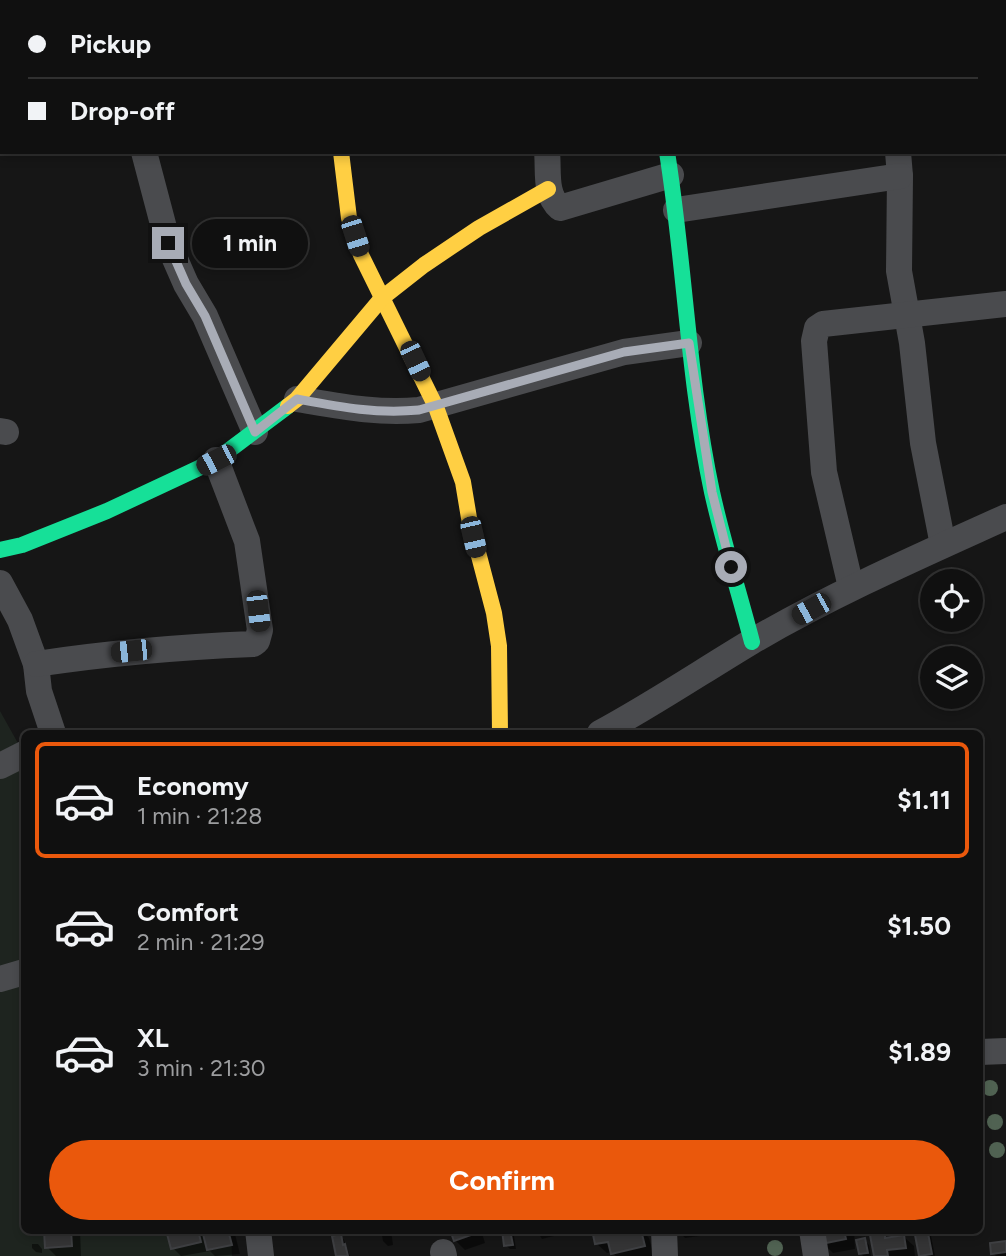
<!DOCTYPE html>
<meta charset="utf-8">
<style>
body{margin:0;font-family:Figtree,sans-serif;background:#191919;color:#f1f3f6;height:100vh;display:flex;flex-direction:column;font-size:26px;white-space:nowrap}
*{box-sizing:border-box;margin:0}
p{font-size:23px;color:#9c9d9f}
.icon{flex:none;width:38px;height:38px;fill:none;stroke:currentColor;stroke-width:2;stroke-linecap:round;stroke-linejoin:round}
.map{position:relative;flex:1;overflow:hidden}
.drawer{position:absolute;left:21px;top:730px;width:962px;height:504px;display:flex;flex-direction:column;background:#101010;border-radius:10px;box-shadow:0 4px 10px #0003,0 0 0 2px #303030}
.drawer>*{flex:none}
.guide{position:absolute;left:0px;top:0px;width:1006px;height:154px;box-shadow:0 4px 10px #0003,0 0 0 2px #303030;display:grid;align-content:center;height:154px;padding:0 28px;background:#101010}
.buttons{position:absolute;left:920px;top:569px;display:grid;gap:14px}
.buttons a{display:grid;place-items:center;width:63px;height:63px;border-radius:50%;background:#101010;box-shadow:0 4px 10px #0003,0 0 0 2px #303030;font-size:35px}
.end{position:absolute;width:32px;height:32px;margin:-16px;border:9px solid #a8acb6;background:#111;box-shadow:0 0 0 4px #111}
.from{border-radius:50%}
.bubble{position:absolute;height:49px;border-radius:24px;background:#101010;box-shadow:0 4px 10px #0003,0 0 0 2px #303030;font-size:23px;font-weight:700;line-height:49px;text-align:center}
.car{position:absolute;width:21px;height:42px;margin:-21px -10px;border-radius:9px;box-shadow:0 0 5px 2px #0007;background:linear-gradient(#222 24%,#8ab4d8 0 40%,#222 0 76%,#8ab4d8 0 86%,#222 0)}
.guide b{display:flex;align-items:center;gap:24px;height:66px;font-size:26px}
.guide b+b{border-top:2px solid #303030}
.guide i{width:18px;height:18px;background:#f1f3f6}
ul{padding:12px 0 0;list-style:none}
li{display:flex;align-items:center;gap:21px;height:116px;margin:0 14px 10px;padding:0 14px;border:4px solid transparent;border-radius:10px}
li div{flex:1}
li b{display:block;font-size:26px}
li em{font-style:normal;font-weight:700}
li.on{border-color:#ea580c}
li>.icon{width:63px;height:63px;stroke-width:1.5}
.button{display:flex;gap:14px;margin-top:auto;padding:14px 28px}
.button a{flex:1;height:80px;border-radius:42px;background:#ea580c;color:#fff;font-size:28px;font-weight:700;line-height:80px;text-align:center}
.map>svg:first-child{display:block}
.green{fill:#1e241f}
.shadow{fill:#0007}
.building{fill:#343435;stroke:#3e3f42;stroke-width:2}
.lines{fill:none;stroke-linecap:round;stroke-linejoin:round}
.street{stroke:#4a4b4e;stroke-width:26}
.fast{stroke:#16e098;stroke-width:16}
.slow{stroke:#ffcf43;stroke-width:16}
.tree{fill:#506252}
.route{stroke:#a8acb6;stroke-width:9}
</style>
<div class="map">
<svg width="1006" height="1256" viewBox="0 0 1006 1256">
<rect width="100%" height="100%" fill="#161616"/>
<path class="green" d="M0,711L24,754V1230H231L232,1256H0Z"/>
<g class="shadow">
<path d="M46,1230H80L81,1256H56L47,1247Z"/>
<path d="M168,1230H199L205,1237L204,1230H234L240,1254L215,1256L210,1251L181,1256L173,1248Z"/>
<path d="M318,1230H328V1234H323Z"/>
<path d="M381,1230H391L393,1245L388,1246L383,1241Z"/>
<path d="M452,1230H481L485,1243L465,1250L455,1240Z"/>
<path d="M503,1230H513L516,1249H510L506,1245Z"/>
<path d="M536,1230H553L554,1236L542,1239Z"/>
<path d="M594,1230H642L649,1238L654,1256H616L612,1252L607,1253L597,1244Z"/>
<path d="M678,1230H706L707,1235L685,1238Z"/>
<path d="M820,1230H854L855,1249L833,1253L823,1243Z"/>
<path d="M917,1230H935L936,1236H931L935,1256L921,1255Z"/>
<path d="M884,1235L888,1239L904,1237L914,1246L915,1256H875Z"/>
<path d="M340,1236L344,1240L350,1256H338Z"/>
<path d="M864,1240L869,1245L871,1256H863L861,1253Z"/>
<path d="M1006,1242V1256H996L993,1253Z"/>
<path d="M32,1244H38L42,1249V1253L36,1252L32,1248Z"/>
</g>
<g class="building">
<path d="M44,1230H71L72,1246L45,1248Z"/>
<path d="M166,1230H198L201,1242L171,1249Z"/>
<path d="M202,1230H228L232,1245L207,1250Z"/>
<path d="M450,1230H476L477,1233L454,1241Z"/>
<path d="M502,1230H510L513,1245L504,1246Z"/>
<path d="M592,1230H641L645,1246L611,1254L608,1242L595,1244Z"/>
<path d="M818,1230H847L844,1231L846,1239L821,1244Z"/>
<path d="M885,1233V1238L904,1235L906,1248L887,1250L888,1256H874L870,1235Z"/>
<path d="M928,1233L932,1254L919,1256L915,1235Z"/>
<path d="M341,1234L343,1245L345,1244L348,1256H336L332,1236Z"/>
<path d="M865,1238L868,1253L859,1254L856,1240Z"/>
<path d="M1006,1241V1252L991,1254L990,1243Z"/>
</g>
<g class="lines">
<g class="street">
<path d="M319,0V2"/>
<path d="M521,0V2"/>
<path d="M643,0L644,2"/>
<path d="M880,0V2"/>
<path d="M96,2L97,0"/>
<path d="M1004,56H1006"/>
<path d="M0,83H2"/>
<path d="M144,152L168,243L186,284L205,316L255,432"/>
<path d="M547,152C549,171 544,194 560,208L671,175"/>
<path d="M898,152L900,176L899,271L912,343L923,443L943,545"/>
<path d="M676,210L900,176"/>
<path d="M297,399C339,406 377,414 419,410L624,352L689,343"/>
<path d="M0,431L6,432"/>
<path d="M0,583L20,620L36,664L39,691L53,733"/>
<path d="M851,587L824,472L814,341L817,328L823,324L1006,304"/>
<path d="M36,664C109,653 179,647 253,644L257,641L260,630L247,541L216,460"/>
<path d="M600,733C652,705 701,672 751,642C833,594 920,556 1006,517"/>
<path d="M0,766L24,754"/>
<path d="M0,979L24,972"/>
<path d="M980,1052L1006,1051"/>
<path d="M258,1230L261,1256"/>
<path d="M664,1230L665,1256"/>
<path d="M812,1230L816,1256"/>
<path d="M443,1252L444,1256"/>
</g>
<g class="fast">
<path d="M667,152C685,265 688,380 712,492C723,542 739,592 752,642"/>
<path d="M0,550L22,545L107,511L216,460L288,406"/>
</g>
<g class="slow">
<path d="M341,152L349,218L361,255L436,407L463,482L469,518L494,613L499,646L500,733"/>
<path d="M288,406L297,399L382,298L424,265L479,228L548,189"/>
</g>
</g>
<g class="tree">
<circle cx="990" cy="1088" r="8"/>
<circle cx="995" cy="1122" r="8"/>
<circle cx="997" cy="1150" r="8"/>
<circle cx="775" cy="1248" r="8"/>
</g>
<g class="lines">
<path class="route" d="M168,243L186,284L205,316L255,432L297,399C340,407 375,414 419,410L624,352L689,343L712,492L731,567"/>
</g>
</svg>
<div class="buttons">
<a><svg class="icon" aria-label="locate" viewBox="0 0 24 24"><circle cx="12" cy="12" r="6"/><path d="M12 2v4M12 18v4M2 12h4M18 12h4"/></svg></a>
<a><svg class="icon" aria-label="layers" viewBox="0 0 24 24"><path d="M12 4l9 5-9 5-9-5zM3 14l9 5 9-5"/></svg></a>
</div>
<i class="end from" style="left:731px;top:567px"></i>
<i class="end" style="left:168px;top:243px"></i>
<div class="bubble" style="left:192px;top:219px;width:116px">1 min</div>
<i class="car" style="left:355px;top:236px;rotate:162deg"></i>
<i class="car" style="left:415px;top:361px;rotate:155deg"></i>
<i class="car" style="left:216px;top:460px;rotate:243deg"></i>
<i class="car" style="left:473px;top:537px;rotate:167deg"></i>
<i class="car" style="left:811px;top:609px;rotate:241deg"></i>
<i class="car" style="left:258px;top:611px;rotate:173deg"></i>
<i class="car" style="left:131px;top:651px;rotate:264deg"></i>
<div class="guide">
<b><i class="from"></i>Pickup</b>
<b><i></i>Drop-off</b>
</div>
<section class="drawer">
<ul>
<li class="on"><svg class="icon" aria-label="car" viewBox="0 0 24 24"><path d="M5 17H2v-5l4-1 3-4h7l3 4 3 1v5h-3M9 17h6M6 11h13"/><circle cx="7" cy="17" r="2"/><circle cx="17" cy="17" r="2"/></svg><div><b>Economy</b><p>1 min · 21:28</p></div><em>$1.11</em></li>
<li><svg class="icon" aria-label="car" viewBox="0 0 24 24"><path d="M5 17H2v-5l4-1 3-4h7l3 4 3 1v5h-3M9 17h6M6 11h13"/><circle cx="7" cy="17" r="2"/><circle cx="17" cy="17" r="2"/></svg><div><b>Comfort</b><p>2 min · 21:29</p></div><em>$1.50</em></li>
<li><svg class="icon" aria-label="car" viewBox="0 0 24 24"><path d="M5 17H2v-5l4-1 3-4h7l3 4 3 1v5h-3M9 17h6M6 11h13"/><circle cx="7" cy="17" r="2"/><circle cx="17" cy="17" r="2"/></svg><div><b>XL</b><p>3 min · 21:30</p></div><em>$1.89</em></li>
</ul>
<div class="button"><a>Confirm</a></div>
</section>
</div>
